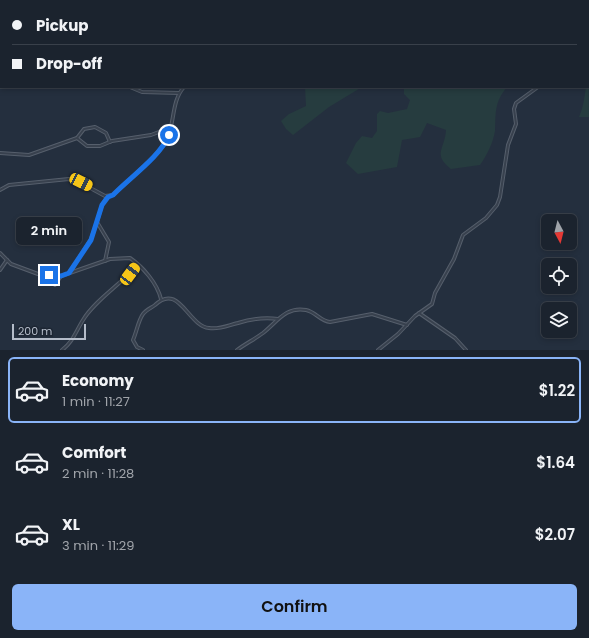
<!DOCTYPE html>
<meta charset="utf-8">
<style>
body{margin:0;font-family:Poppins,sans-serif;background:#282f3a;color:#f1f3f6;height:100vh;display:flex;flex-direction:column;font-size:15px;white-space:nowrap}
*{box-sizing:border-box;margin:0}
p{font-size:13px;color:#a0a4aa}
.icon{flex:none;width:22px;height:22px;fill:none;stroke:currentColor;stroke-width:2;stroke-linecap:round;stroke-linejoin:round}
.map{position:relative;height:350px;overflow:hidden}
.drawer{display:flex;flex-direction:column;background:#1b232e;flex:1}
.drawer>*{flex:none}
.guide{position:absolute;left:0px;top:0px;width:589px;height:88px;box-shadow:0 2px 6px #0003,0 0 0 1px #39404a;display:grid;align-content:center;height:88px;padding:0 12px;background:#1b232e}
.needle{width:26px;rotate:173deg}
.tools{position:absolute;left:541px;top:214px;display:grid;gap:8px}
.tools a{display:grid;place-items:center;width:36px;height:36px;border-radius:6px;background:#1b232e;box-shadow:0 2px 6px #0003,0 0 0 1px #39404a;font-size:20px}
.scale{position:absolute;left:12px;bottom:10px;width:74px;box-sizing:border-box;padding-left:4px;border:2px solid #b4bcc9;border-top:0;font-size:11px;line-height:14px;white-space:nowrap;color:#b4bcc9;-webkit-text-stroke:3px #1d2633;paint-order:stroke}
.end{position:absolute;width:18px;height:18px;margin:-9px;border:5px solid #1a73e8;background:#fff;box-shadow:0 0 0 2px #fff}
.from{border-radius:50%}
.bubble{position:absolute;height:28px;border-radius:6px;background:#1b232e;box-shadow:0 2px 6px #0003,0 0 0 1px #39404a;font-size:13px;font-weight:600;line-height:28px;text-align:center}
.car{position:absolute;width:12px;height:24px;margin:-12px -6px;border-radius:5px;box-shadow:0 0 3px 1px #0007;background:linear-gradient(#f5c518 24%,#345 0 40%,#f5c518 0 76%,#345 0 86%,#f5c518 0)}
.guide b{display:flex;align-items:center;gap:14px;height:38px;font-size:15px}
.guide b+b{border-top:1px solid #39404a}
.guide i{width:10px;height:10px;background:#f1f3f6}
ul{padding:7px 0 0;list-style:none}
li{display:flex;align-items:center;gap:12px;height:66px;margin:0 8px 6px;padding:0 4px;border:2px solid transparent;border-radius:6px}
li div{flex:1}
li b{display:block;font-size:15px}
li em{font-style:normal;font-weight:600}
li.on{border-color:#8ab4f8}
li>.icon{width:36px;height:36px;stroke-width:1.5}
.action{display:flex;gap:8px;margin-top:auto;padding:8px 12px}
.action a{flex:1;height:46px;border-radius:6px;background:#8ab4f8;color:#111;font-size:16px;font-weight:600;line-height:46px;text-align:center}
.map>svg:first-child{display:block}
.green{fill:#263c3f}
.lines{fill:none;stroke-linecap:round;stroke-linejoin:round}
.street-casing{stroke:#565f6c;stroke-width:4}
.street{stroke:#38414e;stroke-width:2}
.route{stroke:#1a73e8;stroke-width:5}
</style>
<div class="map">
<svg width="589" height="350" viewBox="0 0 589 350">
<rect width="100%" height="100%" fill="#242f3e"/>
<g class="green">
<path d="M380,0H441L380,1Z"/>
<path d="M588,15L589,117H579C589,97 588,42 588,15Z"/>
<path d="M305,87H362L329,107L293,135L286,129L281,121L289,114L306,106Z"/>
<path d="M404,87H507C494,103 496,112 495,131C493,143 487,155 480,165L451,169C432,154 445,149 446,130L427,123L420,137L402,140L397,167L358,174L346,163L356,143L362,136L372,138L377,131V114L380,111L388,113L407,109L410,100L404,94Z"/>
</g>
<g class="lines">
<defs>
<g id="street">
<path d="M159,0L160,1"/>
<path d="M338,0V1"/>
<path d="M455,0V1"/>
<path d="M228,1V0"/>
<path d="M300,1L302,0"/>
<path d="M545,1V0"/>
<path d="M0,3L1,4"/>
<path d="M130,87L142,92L179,93"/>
<path d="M77,138L87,146H100L112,141L151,135L172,127"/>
<path d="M0,153L29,155L77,138L84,129L95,127L106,133L110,142"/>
<path d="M0,190L9,185L69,179L81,183L105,196L113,195C126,182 158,156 166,142C175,125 171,101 184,87"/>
<path d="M0,253L11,264L38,274L61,276L110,259L130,258C143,267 157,283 161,299"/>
<path d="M105,261L109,242L97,222L102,205L107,197"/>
<path d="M0,270L7,260"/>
<path d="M70,272L91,239L97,222"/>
<path d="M55,285L61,276"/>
<path d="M419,313L455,338L466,350"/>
<path d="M62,350C73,342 76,331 83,320C96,299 122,284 137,265"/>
<path d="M143,350L137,347L133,340C137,331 138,321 143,314C146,310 151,308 155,305C179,282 188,326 209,328C219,330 229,325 238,323C251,319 264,317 278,319"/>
<path d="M237,350C245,344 255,339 263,333C277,322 286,306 306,310C316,312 320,321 330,322L372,314L407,325"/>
<path d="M378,350L398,334L415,316L432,304L435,293L454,259L463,235L486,218L497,205L500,197L508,145L516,124L514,109L516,103L538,87"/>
</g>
</defs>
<use href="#street" class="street-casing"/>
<use href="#street" class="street"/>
</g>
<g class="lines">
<path class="route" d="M49,275L61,276L69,273L91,240L102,205L108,197L113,195C129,178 160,157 169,135"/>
</g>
</svg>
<div class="tools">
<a><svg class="needle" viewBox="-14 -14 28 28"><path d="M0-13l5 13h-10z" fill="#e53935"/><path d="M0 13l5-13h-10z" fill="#a0a4aa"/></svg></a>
<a><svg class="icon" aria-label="locate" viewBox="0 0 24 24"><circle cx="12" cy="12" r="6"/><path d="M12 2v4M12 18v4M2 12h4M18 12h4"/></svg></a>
<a><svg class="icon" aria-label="layers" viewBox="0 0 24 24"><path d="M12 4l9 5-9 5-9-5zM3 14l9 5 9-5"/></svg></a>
</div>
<div class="scale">200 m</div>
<i class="end from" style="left:169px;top:135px"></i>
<i class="end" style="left:49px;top:275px"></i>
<div class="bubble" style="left:16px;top:217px;width:66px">2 min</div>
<i class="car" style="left:81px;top:182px;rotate:116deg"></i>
<i class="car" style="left:130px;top:274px;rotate:37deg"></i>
<div class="guide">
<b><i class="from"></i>Pickup</b>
<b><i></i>Drop-off</b>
</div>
</div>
<section class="drawer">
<ul>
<li class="on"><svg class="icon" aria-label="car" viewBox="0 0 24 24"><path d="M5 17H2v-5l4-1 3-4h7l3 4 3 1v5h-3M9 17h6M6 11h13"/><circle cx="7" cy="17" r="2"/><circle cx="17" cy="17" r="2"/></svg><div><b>Economy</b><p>1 min · 11:27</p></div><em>$1.22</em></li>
<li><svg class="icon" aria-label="car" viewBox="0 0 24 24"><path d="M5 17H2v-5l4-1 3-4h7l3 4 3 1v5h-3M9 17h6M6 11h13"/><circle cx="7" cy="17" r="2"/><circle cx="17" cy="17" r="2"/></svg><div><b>Comfort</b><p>2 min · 11:28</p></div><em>$1.64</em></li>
<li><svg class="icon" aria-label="car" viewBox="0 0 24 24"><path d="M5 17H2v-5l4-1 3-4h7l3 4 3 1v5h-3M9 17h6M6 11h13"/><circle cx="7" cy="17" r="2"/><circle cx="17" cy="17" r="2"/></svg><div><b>XL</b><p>3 min · 11:29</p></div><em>$2.07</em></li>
</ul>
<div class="action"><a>Confirm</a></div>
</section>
